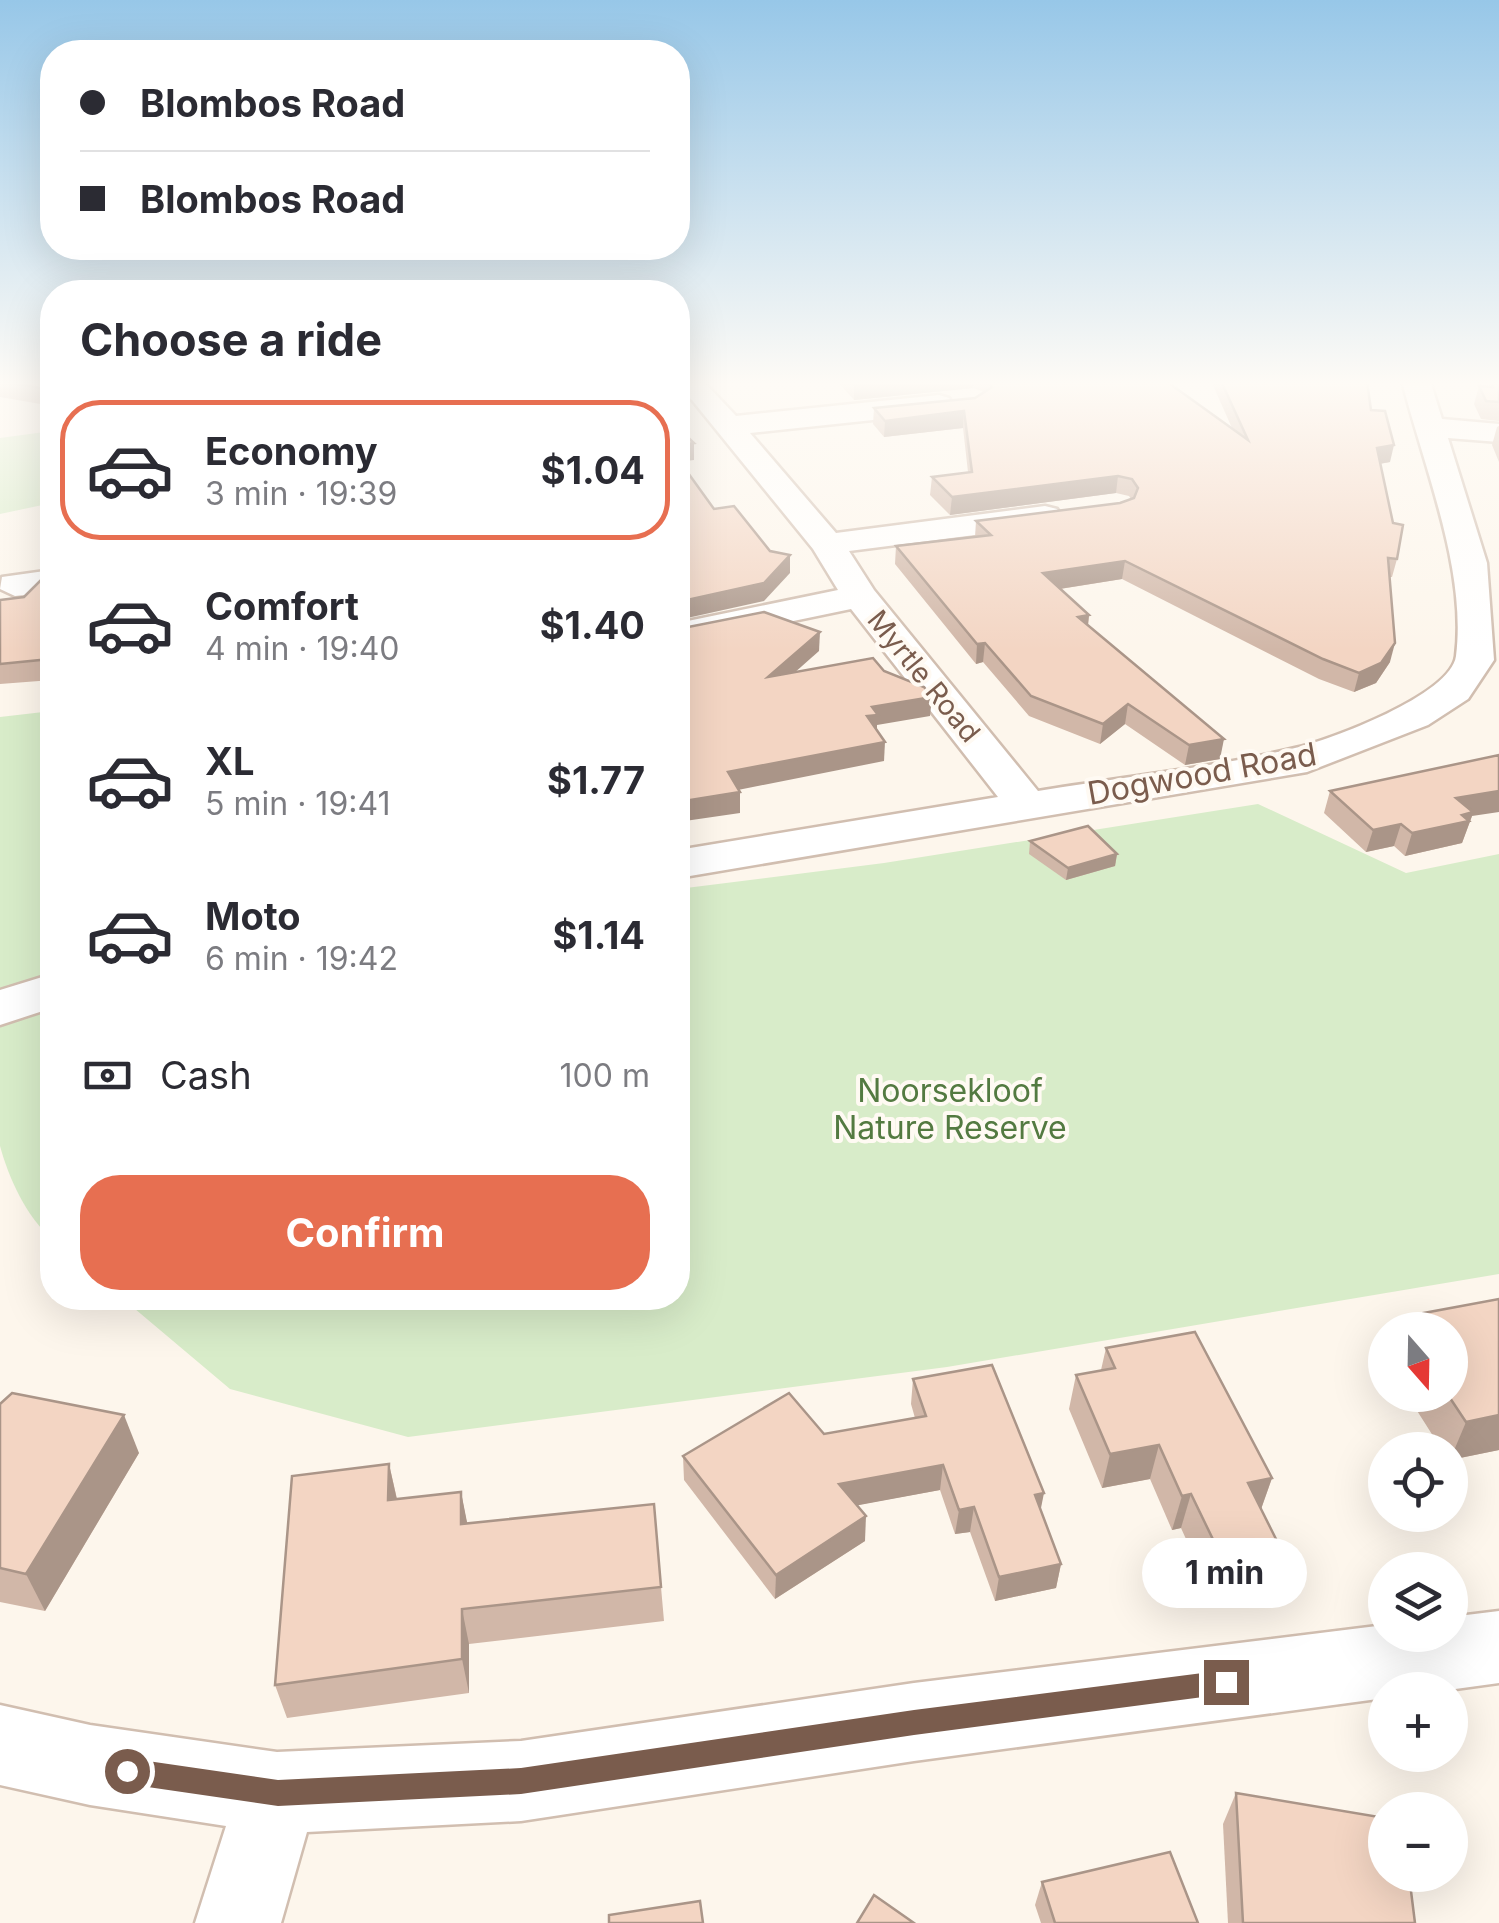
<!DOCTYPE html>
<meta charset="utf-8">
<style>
body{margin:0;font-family:Inter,sans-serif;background:#f2f2f3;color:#2b2b33;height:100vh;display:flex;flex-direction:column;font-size:38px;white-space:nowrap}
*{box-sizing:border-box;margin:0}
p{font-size:32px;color:#7c7c81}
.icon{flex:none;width:55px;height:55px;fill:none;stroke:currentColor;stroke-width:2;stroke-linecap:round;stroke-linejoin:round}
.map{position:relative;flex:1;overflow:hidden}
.sheet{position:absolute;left:40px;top:280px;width:650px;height:1030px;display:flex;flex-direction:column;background:#fff;border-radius:40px;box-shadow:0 10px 40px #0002}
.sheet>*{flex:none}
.top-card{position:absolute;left:40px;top:40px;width:650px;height:220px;border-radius:40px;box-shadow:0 10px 40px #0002;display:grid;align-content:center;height:220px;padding:0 40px;background:#fff}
.needle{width:65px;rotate:160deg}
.buttons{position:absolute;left:1368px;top:1312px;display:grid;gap:20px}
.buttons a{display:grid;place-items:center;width:100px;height:100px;border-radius:50%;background:#fff;box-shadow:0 10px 40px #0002;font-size:50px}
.end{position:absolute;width:45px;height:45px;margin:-22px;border:12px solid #7a5c4d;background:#fff;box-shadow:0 0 0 5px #fff}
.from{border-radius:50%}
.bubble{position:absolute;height:70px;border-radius:35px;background:#fff;box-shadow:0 10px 40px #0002;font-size:32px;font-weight:700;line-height:70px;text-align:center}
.top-card b{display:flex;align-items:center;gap:35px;height:95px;font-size:38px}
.top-card b+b{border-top:2px solid #e1e1e2}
.top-card i{width:25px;height:25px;background:#2b2b33}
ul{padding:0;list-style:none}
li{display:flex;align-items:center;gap:30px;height:140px;margin:0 20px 15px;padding:0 20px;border:5px solid transparent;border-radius:40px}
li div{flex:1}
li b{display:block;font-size:38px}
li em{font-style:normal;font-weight:700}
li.active{border-color:#e76f51}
li>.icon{width:90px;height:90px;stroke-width:1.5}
h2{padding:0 40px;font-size:45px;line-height:120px}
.pay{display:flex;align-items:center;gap:25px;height:110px;padding:0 40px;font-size:38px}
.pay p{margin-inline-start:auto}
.primary-button{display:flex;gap:20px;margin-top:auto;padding:20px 40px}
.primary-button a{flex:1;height:115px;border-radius:40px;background:#e76f51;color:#fff;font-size:40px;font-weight:700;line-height:115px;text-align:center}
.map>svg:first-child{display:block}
.green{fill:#d8ecc9}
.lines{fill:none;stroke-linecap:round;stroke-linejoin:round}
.minor-casing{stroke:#d1beb0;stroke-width:5}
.minor{fill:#fff;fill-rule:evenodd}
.wall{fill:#d1b7a8}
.shaded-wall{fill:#aa9588}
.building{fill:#f3d5c3;stroke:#aa9588;stroke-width:2.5}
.route{fill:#7a5c4d}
.labels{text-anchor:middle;stroke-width:8;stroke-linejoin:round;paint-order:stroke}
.far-street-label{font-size:28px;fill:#7a5c4d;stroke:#fffaf3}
.street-label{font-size:32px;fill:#7a5c4d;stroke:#fffaf3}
.park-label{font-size:32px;fill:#537a41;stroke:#fffaf3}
</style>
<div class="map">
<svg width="1499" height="1923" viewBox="0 0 1499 1923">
<rect width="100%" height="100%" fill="#fdf6ec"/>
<g class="green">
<path d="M52,431V503L0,514V438Z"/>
<path d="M52,711V1239C26,1216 9,1179 0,1146V717Z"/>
<path d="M1258,804L1406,873L1499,854V1274L947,1367L408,1437L230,1389L122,1298H678V889L884,863Z"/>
</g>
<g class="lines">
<defs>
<g id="minor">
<path d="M678,381H703L736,416L939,395L949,398L953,404L949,410L939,413L750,433L836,533L1045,506L1057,509L1062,516L1057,523L1045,526L849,551L874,590L1038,791C1123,777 1211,768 1295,748C1330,740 1451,695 1456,656C1467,569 1423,465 1402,381H1430L1442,419L1499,424V442L1448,438L1487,563L1494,660L1468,699L1428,725L1307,772L678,878V850L998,797L851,609L678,645V623L838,590L813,549L692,400L678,388Z"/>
<path d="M52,570V592L15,596L0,589L2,577Z"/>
<path d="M52,974V1008L0,1025V990Z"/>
<path d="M1499,1611V1683L1448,1690H1385V1698L914,1761L521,1821L307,1832L281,1923H195L226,1826L90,1805L0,1785V1705L90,1725L277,1752L521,1741L914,1683L1385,1625V1635H1450V1617Z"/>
</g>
</defs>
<use href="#minor" class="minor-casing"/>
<use href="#minor" class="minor"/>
</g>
<g class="wall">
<path d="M0,381H52V406L0,397Z"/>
<path d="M837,381H1166L1232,428L1211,381H1367L1371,410L1390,462L1380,464L1397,559L1392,577H1389L1390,662L1376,683L1354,692L1319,679L1122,579L1060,589L1089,615L1088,625L1220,759L1185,765L1125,724L1100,744L1029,716L983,662L976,664L895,564L896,546L975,537L976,521L1120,503L1131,499L1129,496L1116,493L950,515L930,495L932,477L968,472L963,428L884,437L873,424L874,408L975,398L984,392L973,388L854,400Z"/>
<path d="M1491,382L1499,383V421L1481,419L1474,404L1479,386L1490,387Z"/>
<path d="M1499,426V462L1492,445L1497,427Z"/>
<path d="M52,569V680L0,684V600L24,597Z"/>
<path d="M1330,791L1472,816L1462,843L1405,856L1394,846L1366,852L1324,813Z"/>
<path d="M1030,841L1117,854L1115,866L1066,880L1029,854Z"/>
<path d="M1499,1299V1450L1450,1460V1450H1442L1407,1395H1450V1330H1417L1424,1313Z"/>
<path d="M1106,1348L1272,1478L1261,1509L1268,1581L1210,1592L1181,1528L1172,1530L1150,1479L1102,1488L1069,1409L1076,1375L1101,1370Z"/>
<path d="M913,1379L1041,1510L1061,1564L1056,1588L995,1601L970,1532L955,1534L940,1490L857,1505L865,1541L775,1599L684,1480L683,1456L824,1434L915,1418L911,1404Z"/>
<path d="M0,1404L139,1453L45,1611L0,1602Z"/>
<path d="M389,1464L397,1499L461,1492L467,1524L661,1587L664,1621L469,1644V1693L287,1718L275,1685Z"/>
<path d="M1236,1793L1415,1923H1228L1223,1824Z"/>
<path d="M1042,1882L1198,1923H1041L1035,1905Z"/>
</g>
<g class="shaded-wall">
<path d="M891,381H973V388L854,400V384Z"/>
<path d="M964,411L963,428L884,437L885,421Z"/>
<path d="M694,443V460L678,462V445Z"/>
<path d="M1394,445L1390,462L1372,465L1377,448Z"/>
<path d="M1118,476L1116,493L950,515L952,497Z"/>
<path d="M790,555V573L764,601L678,620V602Z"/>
<path d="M1125,561L1122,579L1040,592L1043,573Z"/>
<path d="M1089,615L1087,634L1078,617Z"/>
<path d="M820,632L819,651L767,697L768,677Z"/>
<path d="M985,643L983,662L976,664L977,644Z"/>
<path d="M1395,643L1390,662L1376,683L1354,692L1359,673Z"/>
<path d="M932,697L930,716L877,725V734L867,716L872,707Z"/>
<path d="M1128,704L1125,724L1100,744L1103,724Z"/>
<path d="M1224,739L1220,759L1185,765L1189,745Z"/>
<path d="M885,742L884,761L728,792V772Z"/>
<path d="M1499,791V812L1472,816L1462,843L1405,856L1412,833L1456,798Z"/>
<path d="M740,792V813L678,822V802Z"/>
<path d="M1401,824L1394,846L1366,852L1373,830Z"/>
<path d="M1117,854L1115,866L1066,880L1068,868Z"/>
<path d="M124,1415L139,1453L45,1611L26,1574Z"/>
<path d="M1499,1415V1450L1450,1460L1466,1422Z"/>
<path d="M1159,1445L1150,1479L1102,1488L1110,1454Z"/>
<path d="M389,1464L397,1500H388Z"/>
<path d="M943,1465L940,1490L838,1509L839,1484Z"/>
<path d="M1272,1478L1260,1512L1248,1483Z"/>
<path d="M461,1492L468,1527L461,1524Z"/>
<path d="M1044,1493L1039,1518L1035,1495Z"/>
<path d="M1191,1494L1181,1528L1172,1530L1182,1496Z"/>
<path d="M974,1507L970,1532L955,1534L959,1510Z"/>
<path d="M866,1516L865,1541L775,1599L776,1575Z"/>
<path d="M1280,1547L1268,1581L1210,1592L1222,1558Z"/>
<path d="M1061,1564L1056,1588L995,1601L999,1577Z"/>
<path d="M462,1609L469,1644V1693L462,1659Z"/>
</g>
<g class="building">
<path d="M0,381H52V390Z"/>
<path d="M851,381H891L854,384Z"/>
<path d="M989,381H1166L1248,440L1221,381H1367L1371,410L1385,411L1394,445L1377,448L1393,523L1403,525L1397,559L1388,558L1395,643L1381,663L1359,673L1323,659L1125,561L1043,573L1089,615L1078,617L1224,739L1189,745L1128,704L1103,724L1031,696L985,643L977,644L896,546L991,535L976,521L1120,503L1134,498L1138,488L1132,479L1118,476L952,497L932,477L972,472L964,411L885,421L874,408L975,398L992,387Z"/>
<path d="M1491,382L1499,383V402L1486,401L1479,386L1493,387Z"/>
<path d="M678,428L694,443L678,445Z"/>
<path d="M678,459L714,509L734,506L770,551L790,555L764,583L678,602Z"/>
<path d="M52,569V649L50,659L0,664V600L24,597Z"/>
<path d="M764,612L820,632L768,677L873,658L884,671L924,687L932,697L872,707L878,715L867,716L885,742L728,772L740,792L678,802V629Z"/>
<path d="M1499,755V791L1456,798L1473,812L1462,815L1469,821L1412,833L1401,824L1373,830L1330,791Z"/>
<path d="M1088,826L1117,854L1068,868L1030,841Z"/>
<path d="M1499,1299V1415L1466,1422L1448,1395H1450V1330H1435L1424,1313Z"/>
<path d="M1195,1332L1272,1478L1248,1483L1280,1547L1222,1558L1191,1494L1182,1496L1159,1445L1110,1454L1076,1375L1115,1368L1106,1348Z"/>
<path d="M992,1365L1044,1493L1035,1495L1061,1564L999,1577L974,1507L959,1510L943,1465L839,1484L866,1516L776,1575L683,1456L789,1393L824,1434L926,1416L913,1379Z"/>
<path d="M12,1393L124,1415L26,1574L0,1568V1404Z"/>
<path d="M389,1464L388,1500L461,1492V1524L654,1504L661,1587L462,1609V1659L275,1685L292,1476Z"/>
<path d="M1236,1793L1385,1818V1875H1409L1415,1923H1243Z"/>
<path d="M1170,1852L1198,1923H1055L1042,1882Z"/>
<path d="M874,1895L914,1923H857Z"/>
<path d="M700,1901L703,1923H609V1915Z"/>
</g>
<linearGradient id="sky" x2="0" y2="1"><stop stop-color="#97c7e8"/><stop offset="0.59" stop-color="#fefbf6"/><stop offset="1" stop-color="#fefbf6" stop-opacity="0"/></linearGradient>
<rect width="1499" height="650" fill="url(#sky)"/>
<path class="route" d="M1226,1670L1235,1673L1239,1682L1235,1691L1226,1694L914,1735L521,1794L278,1806L127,1784L118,1780L114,1771L118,1762L127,1758L278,1780L521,1768L914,1710Z"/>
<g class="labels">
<g class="far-street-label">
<text transform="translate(924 676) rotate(51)" y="10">Myrtle Road</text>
</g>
<g class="street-label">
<text transform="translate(1202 774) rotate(-10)" y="11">Dogwood Road</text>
</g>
<g class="park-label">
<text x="950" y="1102">Noorsekloof<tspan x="950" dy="37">Nature Reserve</tspan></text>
</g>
</g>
</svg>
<div class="buttons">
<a><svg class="needle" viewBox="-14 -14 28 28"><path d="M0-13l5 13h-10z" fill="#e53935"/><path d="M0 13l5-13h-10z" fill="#7c7c81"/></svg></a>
<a><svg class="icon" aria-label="locate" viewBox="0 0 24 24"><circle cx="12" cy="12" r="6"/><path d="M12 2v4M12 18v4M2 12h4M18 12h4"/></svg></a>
<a><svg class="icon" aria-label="layers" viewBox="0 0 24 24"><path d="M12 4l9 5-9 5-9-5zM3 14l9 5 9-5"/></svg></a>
<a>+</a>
<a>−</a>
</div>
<i class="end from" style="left:127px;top:1771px"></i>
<i class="end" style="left:1226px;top:1682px"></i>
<div class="bubble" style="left:1142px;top:1538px;width:165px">1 min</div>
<div class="top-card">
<b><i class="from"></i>Blombos Road</b>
<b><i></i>Blombos Road</b>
</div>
<section class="sheet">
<h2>Choose a ride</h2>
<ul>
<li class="active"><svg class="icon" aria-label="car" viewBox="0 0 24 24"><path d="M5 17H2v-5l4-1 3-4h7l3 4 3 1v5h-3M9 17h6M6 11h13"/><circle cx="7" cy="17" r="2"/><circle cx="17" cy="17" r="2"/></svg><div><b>Economy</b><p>3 min · 19:39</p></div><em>$1.04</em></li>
<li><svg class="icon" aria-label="car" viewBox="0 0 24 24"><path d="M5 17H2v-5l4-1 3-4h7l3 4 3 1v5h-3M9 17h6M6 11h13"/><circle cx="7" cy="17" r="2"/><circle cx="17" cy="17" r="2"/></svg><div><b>Comfort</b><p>4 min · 19:40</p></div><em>$1.40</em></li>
<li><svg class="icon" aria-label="car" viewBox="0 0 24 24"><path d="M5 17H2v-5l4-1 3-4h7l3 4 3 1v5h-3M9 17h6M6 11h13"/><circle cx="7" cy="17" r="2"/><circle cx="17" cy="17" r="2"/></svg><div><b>XL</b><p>5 min · 19:41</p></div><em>$1.77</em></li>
<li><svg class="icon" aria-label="car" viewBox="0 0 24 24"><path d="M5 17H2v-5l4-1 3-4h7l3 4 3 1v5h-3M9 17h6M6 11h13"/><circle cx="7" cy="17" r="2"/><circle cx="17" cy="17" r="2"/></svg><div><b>Moto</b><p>6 min · 19:42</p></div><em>$1.14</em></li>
</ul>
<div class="pay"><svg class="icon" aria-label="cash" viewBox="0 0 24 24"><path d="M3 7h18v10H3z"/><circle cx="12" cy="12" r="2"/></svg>Cash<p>100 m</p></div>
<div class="primary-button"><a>Confirm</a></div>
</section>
</div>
